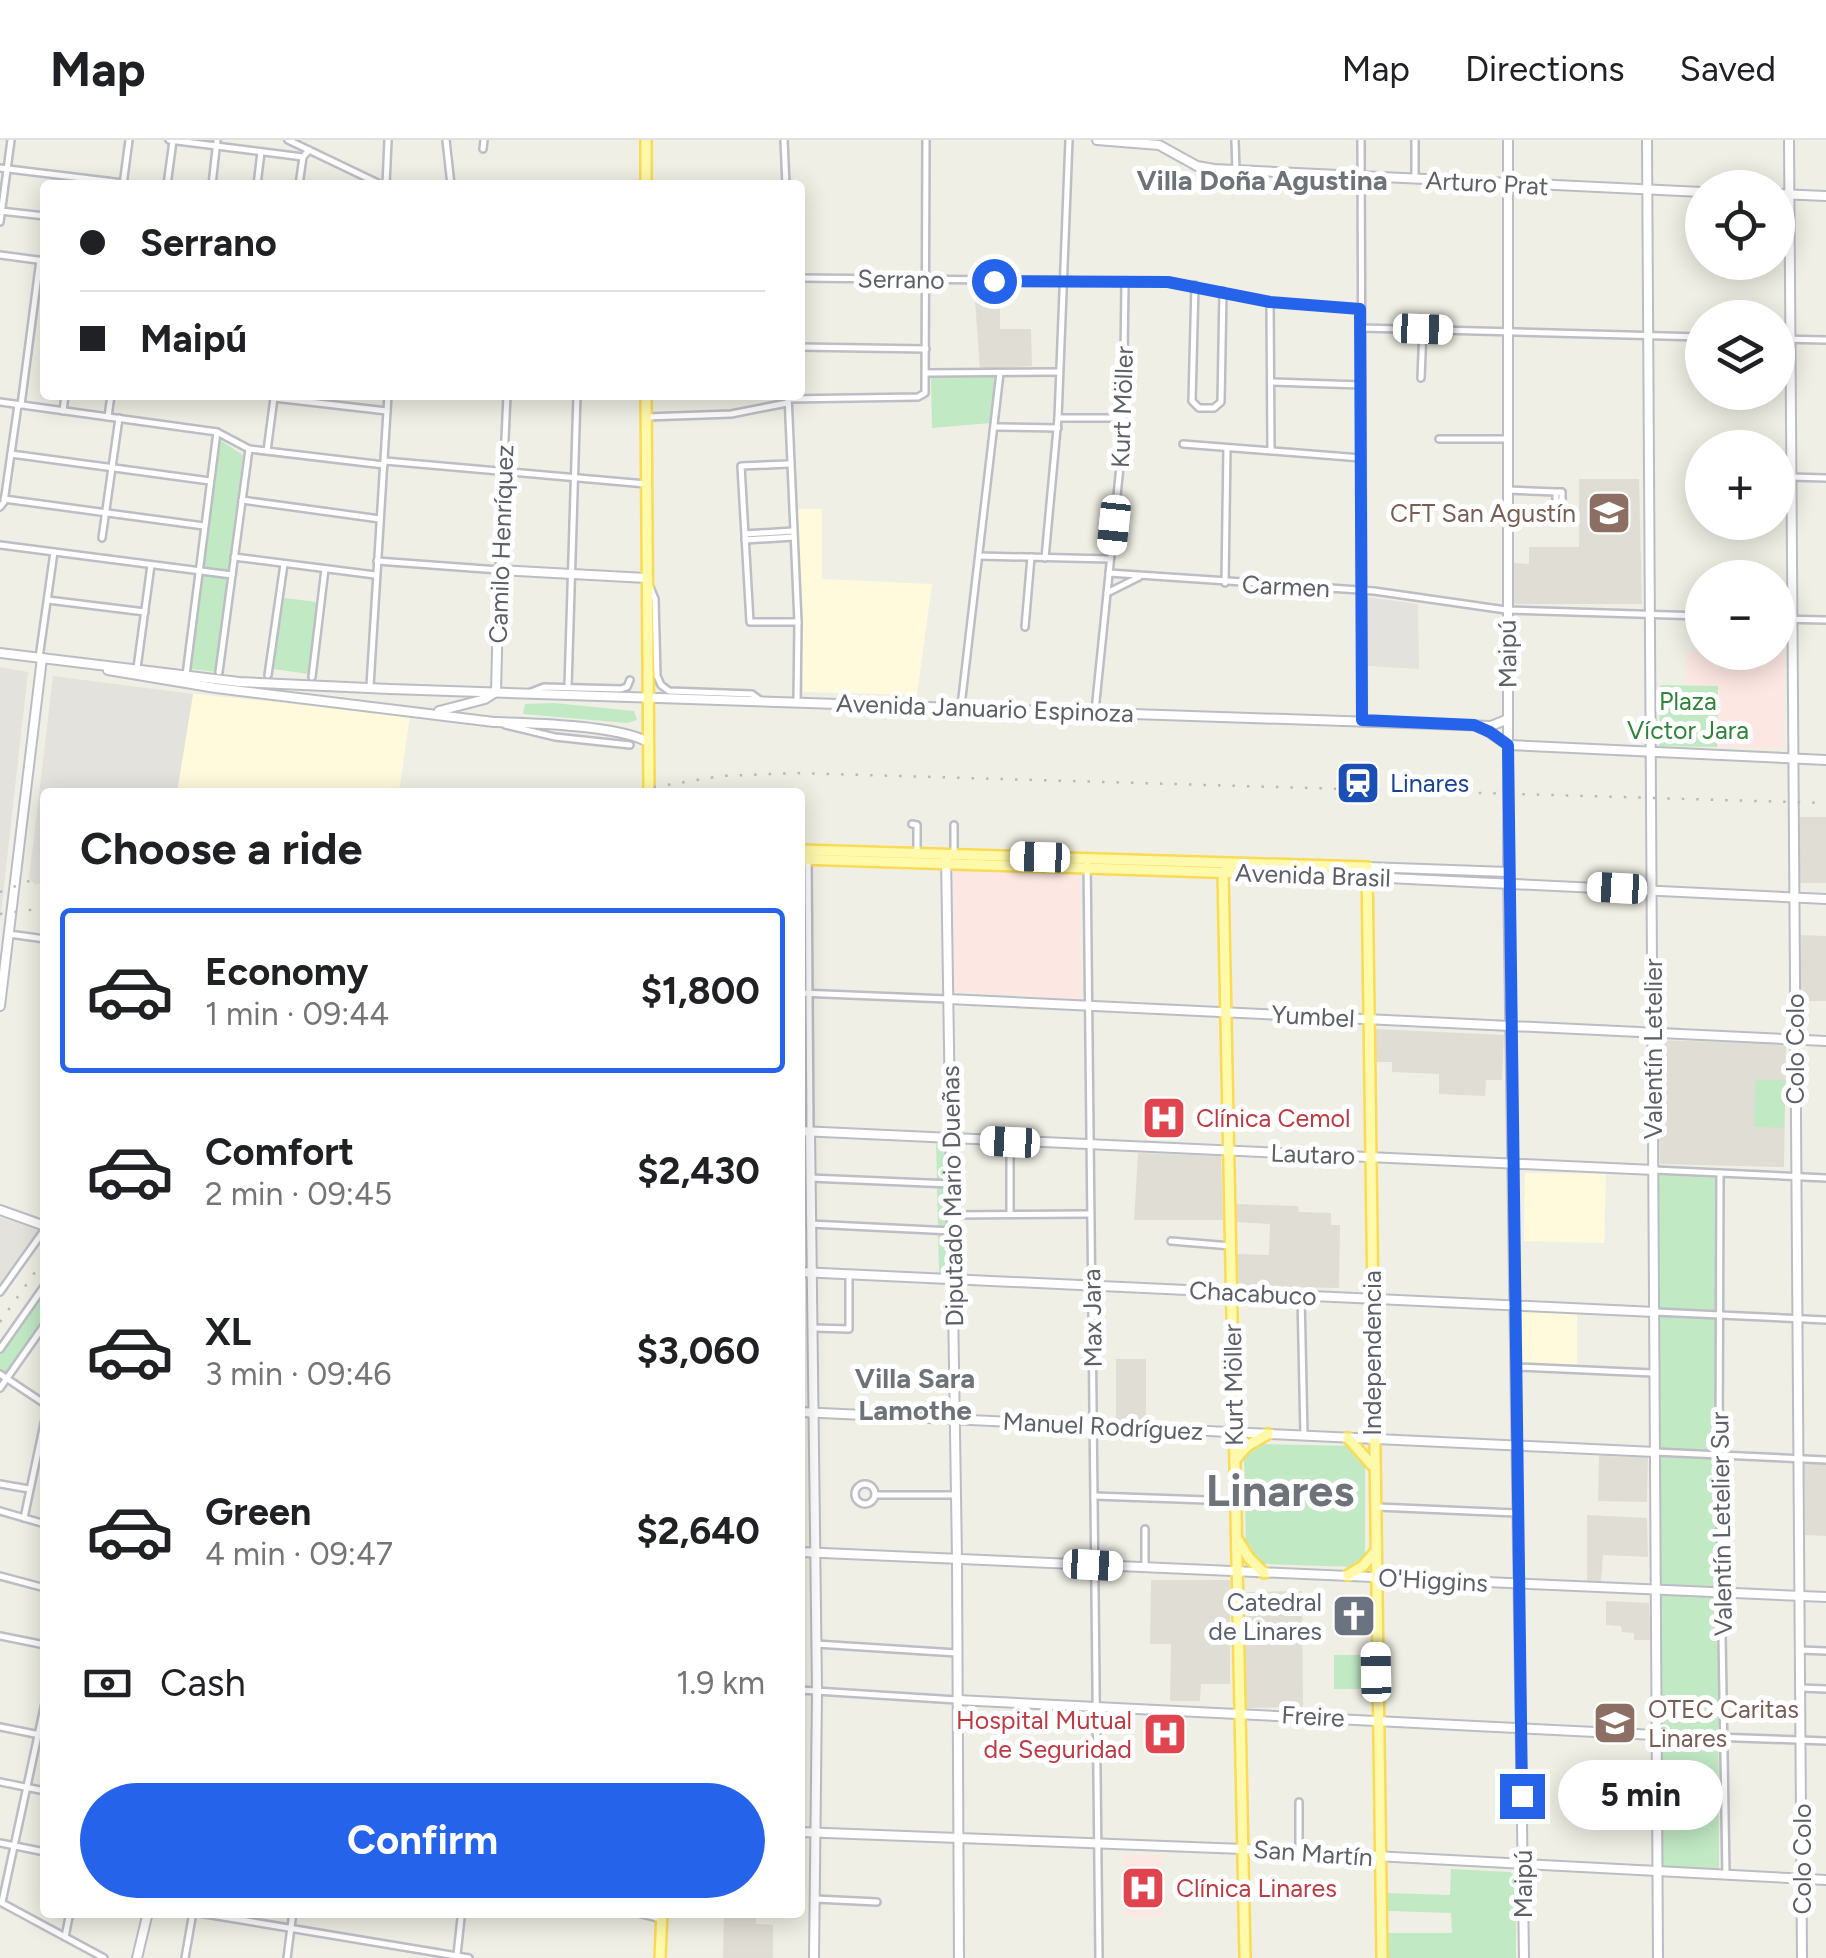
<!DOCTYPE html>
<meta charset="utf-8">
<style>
body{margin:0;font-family:Figtree,sans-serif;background:#f6f6f6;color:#202124;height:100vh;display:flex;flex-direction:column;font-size:38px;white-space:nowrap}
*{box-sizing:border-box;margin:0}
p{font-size:32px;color:#757577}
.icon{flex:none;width:55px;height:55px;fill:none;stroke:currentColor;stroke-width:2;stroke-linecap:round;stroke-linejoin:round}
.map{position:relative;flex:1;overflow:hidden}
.panel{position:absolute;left:40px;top:648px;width:765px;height:1130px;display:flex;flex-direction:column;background:#fff;border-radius:10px;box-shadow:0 5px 25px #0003}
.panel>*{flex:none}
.guide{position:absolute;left:40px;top:40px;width:765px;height:220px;border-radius:10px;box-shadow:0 5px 25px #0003;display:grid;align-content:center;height:220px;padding:0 40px;background:#fff}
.controls{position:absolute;left:1685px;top:30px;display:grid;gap:20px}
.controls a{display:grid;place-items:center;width:110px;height:110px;border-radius:50%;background:#fff;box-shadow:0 5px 25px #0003;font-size:50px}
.end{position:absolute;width:45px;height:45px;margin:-22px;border:12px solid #2563eb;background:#fff;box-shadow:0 0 0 5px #fff}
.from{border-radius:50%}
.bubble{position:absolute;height:70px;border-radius:35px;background:#fff;box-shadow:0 5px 25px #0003;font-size:32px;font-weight:700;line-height:70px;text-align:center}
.car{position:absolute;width:30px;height:60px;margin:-30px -15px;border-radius:12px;box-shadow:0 0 8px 2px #0007;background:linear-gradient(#fff 24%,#345 0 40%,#fff 0 76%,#345 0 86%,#fff 0)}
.guide b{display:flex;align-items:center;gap:35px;height:95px;font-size:38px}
.guide b+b{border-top:2px solid #e0e0e0}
.guide i{width:25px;height:25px;background:#202124}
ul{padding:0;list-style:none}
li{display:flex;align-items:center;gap:30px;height:165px;margin:0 20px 15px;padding:0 20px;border:5px solid transparent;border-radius:10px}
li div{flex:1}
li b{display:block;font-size:38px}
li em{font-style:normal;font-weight:700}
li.selected{border-color:#2563eb}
li>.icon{width:90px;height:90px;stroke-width:1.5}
h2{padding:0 40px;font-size:45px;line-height:120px}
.pay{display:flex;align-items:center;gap:25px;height:110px;padding:0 40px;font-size:38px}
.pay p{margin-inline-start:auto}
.action{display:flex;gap:20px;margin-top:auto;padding:20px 40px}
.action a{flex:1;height:115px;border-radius:60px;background:#2563eb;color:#fff;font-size:40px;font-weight:700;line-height:115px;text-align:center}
header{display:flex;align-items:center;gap:60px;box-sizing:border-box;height:140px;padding:0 50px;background:#fff;border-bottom:2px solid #e0e0e0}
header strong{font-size:48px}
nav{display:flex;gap:55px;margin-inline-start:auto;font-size:35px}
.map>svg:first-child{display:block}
.commercial{fill:#fffadc}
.industrial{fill:#e4e2dd}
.education{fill:#e0ded4}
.medical{fill:#fde7e2}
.green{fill:#c1e9c4}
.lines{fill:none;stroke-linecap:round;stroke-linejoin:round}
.street-casing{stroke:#bdbec5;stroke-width:10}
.secondary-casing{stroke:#bbbdc4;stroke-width:12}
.primary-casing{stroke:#fadb55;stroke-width:14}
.street{stroke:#fff;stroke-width:5}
.secondary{stroke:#fff;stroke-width:8}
.primary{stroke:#fff9ac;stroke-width:9}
.rail{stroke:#b8b9ba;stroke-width:2.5;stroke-dasharray:2.5 12;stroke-linecap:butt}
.route{stroke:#2563eb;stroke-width:12}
.labels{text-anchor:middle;stroke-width:10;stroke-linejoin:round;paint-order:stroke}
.street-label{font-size:25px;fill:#5d6067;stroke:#fff}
.education-label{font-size:25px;fill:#785e54;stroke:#fff;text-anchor:end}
.park-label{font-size:25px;fill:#2f833a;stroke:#fff}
.transit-label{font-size:25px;fill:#164399;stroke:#fff;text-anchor:start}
.health-label{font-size:25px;fill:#be3a42;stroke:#fff;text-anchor:start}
.worship-label{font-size:25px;fill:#5b616d;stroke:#fff;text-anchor:end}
.neighbourhood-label{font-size:28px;font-weight:bold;fill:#6e7279;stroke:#fff}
.town-label{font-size:45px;font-weight:bold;fill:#6e7279;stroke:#fff}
</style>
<header>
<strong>Map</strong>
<nav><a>Map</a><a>Directions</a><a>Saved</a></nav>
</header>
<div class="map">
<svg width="1826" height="1818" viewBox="0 0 1826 1818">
<rect width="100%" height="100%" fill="#f0efe5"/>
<g class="commercial">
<path d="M796,369H822V439L932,444L917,555L803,552Z"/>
<path d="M193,554L410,575L399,652H177Z"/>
<path d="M1525,1033L1606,1034L1604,1103L1524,1101Z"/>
<path d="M1521,1169L1577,1173V1225L1522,1223Z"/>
</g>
<g class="industrial">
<path d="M1367,457L1418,464L1419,529L1367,526Z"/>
<path d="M0,527L28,532L0,782Z"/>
<path d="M53,536L193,554L177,652H45V743L35,744L29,739Z"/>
<path d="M0,1077L38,1090L0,1145Z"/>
</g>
<g class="education">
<path d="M974,148L1000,152V189H1031L1032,226L980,229Z"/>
<path d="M1579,339H1639L1642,464H1512V423L1529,424V407H1579Z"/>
<path d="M1800,677H1826V743H1798Z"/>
<path d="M1801,795L1826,796V861H1799Z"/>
<path d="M1375,889L1504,895L1502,940H1486L1485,956L1439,954V934L1392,932V922H1376Z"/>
<path d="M1656,900L1786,904L1784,1027L1660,1024Z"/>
<path d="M1138,1013L1221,1016L1223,1080H1134Z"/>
<path d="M1236,1064L1298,1066L1299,1072L1331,1073V1085H1340L1339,1148L1236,1146L1237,1114L1269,1115L1270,1084L1236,1082Z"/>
<rect x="1116" y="1219" width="30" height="65"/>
<path d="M1599,1316L1648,1317L1647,1362L1598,1361Z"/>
<path d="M1804,1323L1826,1324V1396L1805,1395Z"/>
<path d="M1587,1375L1647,1378L1648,1417L1603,1415L1601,1442H1587Z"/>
<path d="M1151,1440H1230V1544H1201L1200,1561H1170L1171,1504H1150Z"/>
<path d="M1302,1451L1303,1567L1245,1568L1244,1452Z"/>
<path d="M1606,1461L1649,1463L1650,1500H1634V1493L1622,1492L1621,1486L1606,1485Z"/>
<path d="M724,1773H756V1784L773,1785V1818H723Z"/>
</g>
<g class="medical">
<path d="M1778,485H1785L1783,608L1717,607L1718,546L1686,545L1687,512H1778Z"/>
<path d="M953,729L1080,736L1081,859L954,852Z"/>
<path d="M1125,1715H1161L1162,1777H1125Z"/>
</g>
<g class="green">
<path d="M931,237H996L991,283L932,288Z"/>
<path d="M220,300L243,315L216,532L191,529Z"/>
<path d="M284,458L317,462L309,534L273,529Z"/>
<path d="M1660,545L1718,546L1717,607L1659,606Z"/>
<path d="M554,563L634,571L637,580L627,583L523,574L525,564Z"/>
<path d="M1755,940H1786L1784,988L1754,987Z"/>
<path d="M936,1000H949L951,1136L939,1134Z"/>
<path d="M1657,1035L1716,1038L1719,1730L1663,1727Z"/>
<path d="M45,1151V1180L0,1244V1215Z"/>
<path d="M1258,1304L1352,1306L1365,1320V1416L1353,1427L1264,1424L1251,1415L1246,1405L1244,1315Z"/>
<rect x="1334" y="1515" width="38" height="34"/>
<path d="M1451,1729L1510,1732L1516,1737V1818H1387V1793H1452L1451,1773L1388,1771V1753L1450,1755Z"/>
</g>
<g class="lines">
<defs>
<g id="street">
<path d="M169,0L303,17L309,10"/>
<path d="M288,0L382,45"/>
<path d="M446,0L451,45"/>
<path d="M784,0L786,45"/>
<path d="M1235,0L1236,31"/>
<path d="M1361,0L1363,580"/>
<path d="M483,9L484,0"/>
<path d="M0,28L123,43"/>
<path d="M1415,37V0"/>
<path d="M123,45L129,0"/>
<path d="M167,45L173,1"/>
<path d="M212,45L217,0"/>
<path d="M257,45L261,12"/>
<path d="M299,45L303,17"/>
<path d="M386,45L388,0"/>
<path d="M0,71L45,76"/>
<path d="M0,82L11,0"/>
<path d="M0,115L45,121"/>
<path d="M800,138L1168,142L1270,162L1361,169"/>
<path d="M1195,145L1192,261L1199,268H1214L1221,262L1223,151"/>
<path d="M1270,162L1271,311"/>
<path d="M1361,188L1702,197"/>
<path d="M1778,199L1826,200"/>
<path d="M800,207L926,209"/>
<path d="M927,233L1059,232"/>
<path d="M1421,238L1423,189"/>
<path d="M1272,242L1361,245"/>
<path d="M788,255L798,482L797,562"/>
<path d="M274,258L387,271"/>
<path d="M788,259L918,257L925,253L926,0"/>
<path d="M0,262L217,292L249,309L384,325"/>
<path d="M21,265L40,120"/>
<path d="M63,271L65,255"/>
<path d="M108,277L111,255"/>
<path d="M646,277L731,274L787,263"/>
<path d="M1058,278H1123"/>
<path d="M996,287L1058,288"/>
<path d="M1439,299H1506"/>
<path d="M1183,304L1361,318"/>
<path d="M267,311L274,258"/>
<path d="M11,314L210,341"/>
<path d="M385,321L646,344"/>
<path d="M789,324L741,326L750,482H798"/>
<path d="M1790,337L1826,338"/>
<path d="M1508,350L1556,352H1562V366H1556V352"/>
<path d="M4,359L204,386"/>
<path d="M242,360L380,379"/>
<path d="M0,367L4,362L18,265"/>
<path d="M745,394L793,391"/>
<path d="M102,398L119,278"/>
<path d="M745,400L794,397"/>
<path d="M0,405L232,435"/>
<path d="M979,416L1110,419"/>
<path d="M234,417L375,435"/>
<path d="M1045,418L1058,278L1069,0"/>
<path d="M377,421L499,430L507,255"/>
<path d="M1109,433L1374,451L1506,470L1702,476"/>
<path d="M1225,443L1227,308"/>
<path d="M650,447L655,459L657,536L661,545L669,551L752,554L760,560"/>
<path d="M1107,453L1139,437"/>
<path d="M48,460L145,472"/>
<path d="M1778,479L1826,480"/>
<path d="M1025,487L1031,417"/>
<path d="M39,518L54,412"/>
<path d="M137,528L151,425"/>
<path d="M219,532L249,309"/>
<path d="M186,535L217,292"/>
<path d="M268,535L284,424"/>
<path d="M312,537L325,429"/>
<path d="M370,546L388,255"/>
<path d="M568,547L577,255"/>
<path d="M531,552L544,547L621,549L627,547L630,540"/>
<path d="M961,566L1000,233"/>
<path d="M1095,571L1123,297L1125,142"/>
<path d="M505,585L555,597L630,605"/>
<path d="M912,684L917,685V712"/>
<path d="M954,714V685"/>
<path d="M1087,718L1099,1818"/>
<path d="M808,720L810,991"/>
<path d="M9,794L45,799"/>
<path d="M800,853L947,859"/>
<path d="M1010,1002V1074"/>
<path d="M1654,1030L1826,1038"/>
<path d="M1720,1033L1719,1315L1726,1735"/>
<path d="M810,1038L951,1044"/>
<path d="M952,1075L1089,1074"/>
<path d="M810,1084L952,1091"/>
<path d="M1171,1101L1231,1106"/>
<path d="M0,1152L45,1089"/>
<path d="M1301,1155L1304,1296"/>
<path d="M1655,1172L1826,1180"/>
<path d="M814,1188L849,1189V1135"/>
<path d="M0,1209L45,1145"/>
<path d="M1516,1227L1653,1233"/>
<path d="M0,1234L45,1264"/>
<path d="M0,1248L45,1184"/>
<path d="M1655,1312L1826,1320"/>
<circle cx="865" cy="1354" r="10"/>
<path d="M0,1344L29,1349"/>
<path d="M876,1355H956"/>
<path d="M1094,1356L1236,1361"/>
<path d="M1377,1367L1516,1373"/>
<path d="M0,1371L45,1384"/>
<path d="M24,1378L45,1279"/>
<path d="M1145,1428V1389"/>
<path d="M0,1436L45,1448"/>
<path d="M0,1496L45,1505"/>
<path d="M816,1504L957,1513"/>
<path d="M1800,1510L1826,1511"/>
<path d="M1800,1548L1826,1549"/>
<path d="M800,1550L957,1560"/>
<path d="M0,1587L45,1596"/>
<path d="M1656,1595L1826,1601"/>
<path d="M0,1642L45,1651"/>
<path d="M1299,1662V1713"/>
<path d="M0,1703L45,1712"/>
<path d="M816,1759L877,1762"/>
<path d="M2,1762L45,1563"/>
<path d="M2,1763L104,1818"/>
<path d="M193,1772L469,1818"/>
<path d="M634,1772L661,1779"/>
<path d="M65,1797L70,1772"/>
<path d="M457,1815L461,1778"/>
<path d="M185,1818L193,1772"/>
<path d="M287,1818L293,1772"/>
</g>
<g id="secondary">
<path d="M1097,0L1159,5L1197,26L1214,29L1702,52"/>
<path d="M1508,0V732L1524,1818"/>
<path d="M1647,0L1658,1818"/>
<path d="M1789,0L1802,1818"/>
<path d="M1778,54L1826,56"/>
<path d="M0,513L239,542L390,549L1491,586L1508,579"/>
<path d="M108,530L216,548L494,582C531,583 618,585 648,602"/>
<path d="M496,552L499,430L646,438"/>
<path d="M439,571L485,559L496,552"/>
<path d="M1483,588L1508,605L1826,620"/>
<path d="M946,714L957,1419L959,1818"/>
<path d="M1367,727L1508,732"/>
<path d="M1367,737L1826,759"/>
<path d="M948,859L1826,901"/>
<path d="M0,866L42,518"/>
<path d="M800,991L1654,1030"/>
<path d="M810,991L817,1551L814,1818"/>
<path d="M0,1070L45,1086"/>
<path d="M800,1132L1655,1172"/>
<path d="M800,1272L1655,1312"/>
<path d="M800,1412L1826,1457"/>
<path d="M957,1560L1656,1595"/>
<path d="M800,1692L1243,1709L1826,1740"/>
<path d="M137,1818L148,1772"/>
</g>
<g id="primary">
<path d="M646,0V45"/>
<path d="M646,255L649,652"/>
<path d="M800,710L1367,727L1382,1818"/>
<path d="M800,719L1367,737"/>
<path d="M1231,724L1223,733L1245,1818"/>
<path d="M1348,1298L1372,1325"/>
<path d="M1235,1320L1247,1306L1268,1294"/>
<path d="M1238,1400L1249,1418L1264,1433"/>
<path d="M1348,1435L1363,1426L1375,1412"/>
<path d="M660,1818L662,1772"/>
</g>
</defs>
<use href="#street" class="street-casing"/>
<use href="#secondary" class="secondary-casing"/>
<use href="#primary" class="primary-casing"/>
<use href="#street" class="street"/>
<use href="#secondary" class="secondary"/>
<use href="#primary" class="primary"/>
<g class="rail">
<path d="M128,652L133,646"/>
<path d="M625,652L721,636L795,633L1826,663"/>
<path d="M0,752L45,735"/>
<path d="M0,774L45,768"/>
<path d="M0,1182L45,1118"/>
</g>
</g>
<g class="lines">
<path class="route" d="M994,141L1168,142L1270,162L1360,169L1362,580L1474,585L1490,592L1508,605L1522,1656"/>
</g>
<defs>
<symbol id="university-square" viewBox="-11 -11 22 22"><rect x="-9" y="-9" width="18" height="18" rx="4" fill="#8d6e63" stroke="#fff"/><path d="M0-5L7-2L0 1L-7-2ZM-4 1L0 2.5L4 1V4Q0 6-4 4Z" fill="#fff"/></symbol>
<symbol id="station-square" viewBox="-11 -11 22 22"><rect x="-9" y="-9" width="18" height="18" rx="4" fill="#1a4fb4" stroke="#fff"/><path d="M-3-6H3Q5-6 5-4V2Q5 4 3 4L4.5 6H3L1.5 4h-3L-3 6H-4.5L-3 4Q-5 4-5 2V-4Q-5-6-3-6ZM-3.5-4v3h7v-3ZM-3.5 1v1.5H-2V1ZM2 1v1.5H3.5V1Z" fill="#fff"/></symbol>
<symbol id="hospital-square" viewBox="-11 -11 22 22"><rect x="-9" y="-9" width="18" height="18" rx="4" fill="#e0444e" stroke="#fff"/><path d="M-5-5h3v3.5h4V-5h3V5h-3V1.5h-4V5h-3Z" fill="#fff"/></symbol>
<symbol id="church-square" viewBox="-11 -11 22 22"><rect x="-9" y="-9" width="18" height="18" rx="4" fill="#6b7280" stroke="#fff"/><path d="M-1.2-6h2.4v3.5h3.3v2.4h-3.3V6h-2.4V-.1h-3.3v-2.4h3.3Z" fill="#fff"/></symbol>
</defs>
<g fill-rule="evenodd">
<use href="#university-square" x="1584" y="348" width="50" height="50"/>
<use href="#station-square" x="1333" y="618" width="50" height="50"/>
<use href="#hospital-square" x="1139" y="953" width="50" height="50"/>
<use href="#church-square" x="1329" y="1451" width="50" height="50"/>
<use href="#university-square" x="1590" y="1558" width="50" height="50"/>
<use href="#hospital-square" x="1140" y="1569" width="50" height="50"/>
<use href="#hospital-square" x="1118" y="1723" width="50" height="50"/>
</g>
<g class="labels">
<g class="street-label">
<text transform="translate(1487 43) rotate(3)" y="9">Arturo Prat</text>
<text transform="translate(901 139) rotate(1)" y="9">Serrano</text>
<text transform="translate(1122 267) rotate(-88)" y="9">Kurt Möller</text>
<text transform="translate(501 404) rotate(-88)" y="9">Camilo Henríquez</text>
<text transform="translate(1286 446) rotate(3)" y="9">Carmen</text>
<text transform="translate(1507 514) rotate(-91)" y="9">Maipú</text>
<text transform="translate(985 568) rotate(2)" y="9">Avenida Januario Espinoza</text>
<text transform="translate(1313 735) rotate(2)" y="9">Avenida Brasil</text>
<text transform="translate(1313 876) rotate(3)" y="9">Yumbel</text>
<text transform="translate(1653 909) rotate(-90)" y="9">Valentín Letelier</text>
<text transform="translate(1795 909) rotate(-90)" y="9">Colo Colo</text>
<text transform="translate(1313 1014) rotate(2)" y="9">Lautaro</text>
<text transform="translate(952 1056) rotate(-91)" y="9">Diputado Mario Dueñas</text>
<text transform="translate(1253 1153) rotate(3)" y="9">Chacabuco</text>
<text transform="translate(1092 1178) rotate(-91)" y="9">Max Jara</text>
<text transform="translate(1372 1213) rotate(-90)" y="9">Independencia</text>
<text transform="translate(1233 1245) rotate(-91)" y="9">Kurt Möller</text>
<text transform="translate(1103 1286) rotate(3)" y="9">Manuel Rodríguez</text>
<text transform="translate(1721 1384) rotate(-91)" y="9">Valentín Letelier Sur</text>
<text transform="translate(1433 1440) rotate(3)" y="9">O'Higgins</text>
<text transform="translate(1313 1576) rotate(3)" y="9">Freire</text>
<text transform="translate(1313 1713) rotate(4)" y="9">San Martín</text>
<text transform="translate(1802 1719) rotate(-90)" y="9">Colo Colo</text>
<text transform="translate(1523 1744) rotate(-90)" y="9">Maipú</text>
</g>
<g class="education-label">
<text x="1576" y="382">CFT San Agustín</text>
<text x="1648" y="1578" text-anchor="start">OTEC Caritas<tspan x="1648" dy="29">Linares</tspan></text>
</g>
<g class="park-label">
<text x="1688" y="570">Plaza<tspan x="1688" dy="29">Víctor Jara</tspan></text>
</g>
<g class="transit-label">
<text x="1390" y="652">Linares</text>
</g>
<g class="health-label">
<text x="1196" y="987">Clínica Cemol</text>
<text x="1132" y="1589" text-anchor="end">Hospital Mutual<tspan x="1132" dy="29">de Seguridad</tspan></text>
<text x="1176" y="1757">Clínica Linares</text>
</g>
<g class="worship-label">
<text x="1322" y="1471">Catedral<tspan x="1322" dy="29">de Linares</tspan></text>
</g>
<g class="neighbourhood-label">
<text x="1262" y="50">Villa Doña Agustina</text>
<text x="915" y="1248">Villa Sara<tspan x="915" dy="32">Lamothe</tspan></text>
</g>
<g class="town-label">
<text x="1280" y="1366">Linares</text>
</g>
</g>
</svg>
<div class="controls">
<a><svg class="icon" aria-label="locate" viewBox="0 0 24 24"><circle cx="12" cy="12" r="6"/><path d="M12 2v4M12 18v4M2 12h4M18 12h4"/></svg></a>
<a><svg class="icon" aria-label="layers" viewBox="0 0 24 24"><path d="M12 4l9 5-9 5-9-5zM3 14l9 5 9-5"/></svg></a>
<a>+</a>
<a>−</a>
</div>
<i class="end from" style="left:994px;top:141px"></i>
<i class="end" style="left:1522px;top:1656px"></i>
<div class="bubble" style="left:1558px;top:1620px;width:165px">5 min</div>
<i class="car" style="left:1423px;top:189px;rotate:92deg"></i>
<i class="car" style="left:1114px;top:385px;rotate:186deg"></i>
<i class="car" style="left:1040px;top:717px;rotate:272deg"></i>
<i class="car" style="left:1617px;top:748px;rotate:273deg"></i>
<i class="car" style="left:1010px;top:1002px;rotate:273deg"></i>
<i class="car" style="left:1093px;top:1425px;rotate:93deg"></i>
<i class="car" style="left:1376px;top:1532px;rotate:359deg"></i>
<div class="guide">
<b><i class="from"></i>Serrano</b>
<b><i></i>Maipú</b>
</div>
<section class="panel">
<h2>Choose a ride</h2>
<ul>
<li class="selected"><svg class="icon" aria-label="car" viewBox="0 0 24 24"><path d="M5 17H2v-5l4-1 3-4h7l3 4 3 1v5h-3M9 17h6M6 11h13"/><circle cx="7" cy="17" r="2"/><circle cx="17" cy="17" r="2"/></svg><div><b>Economy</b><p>1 min · 09:44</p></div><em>$1,800</em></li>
<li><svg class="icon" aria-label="car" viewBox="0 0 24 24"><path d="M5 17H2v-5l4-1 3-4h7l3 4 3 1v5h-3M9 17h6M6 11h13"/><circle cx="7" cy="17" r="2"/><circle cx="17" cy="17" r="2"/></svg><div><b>Comfort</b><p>2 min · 09:45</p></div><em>$2,430</em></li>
<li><svg class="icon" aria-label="car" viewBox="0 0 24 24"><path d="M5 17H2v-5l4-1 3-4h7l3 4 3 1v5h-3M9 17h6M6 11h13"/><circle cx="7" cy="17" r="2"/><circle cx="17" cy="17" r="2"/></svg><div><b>XL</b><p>3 min · 09:46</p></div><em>$3,060</em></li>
<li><svg class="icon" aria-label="car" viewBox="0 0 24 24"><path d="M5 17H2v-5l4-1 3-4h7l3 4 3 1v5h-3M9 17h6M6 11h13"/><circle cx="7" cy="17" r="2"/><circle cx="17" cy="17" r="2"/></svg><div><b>Green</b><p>4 min · 09:47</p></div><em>$2,640</em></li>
</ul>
<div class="pay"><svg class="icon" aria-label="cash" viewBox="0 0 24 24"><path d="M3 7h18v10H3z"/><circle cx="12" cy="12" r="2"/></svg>Cash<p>1.9 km</p></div>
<div class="action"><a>Confirm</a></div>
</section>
</div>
